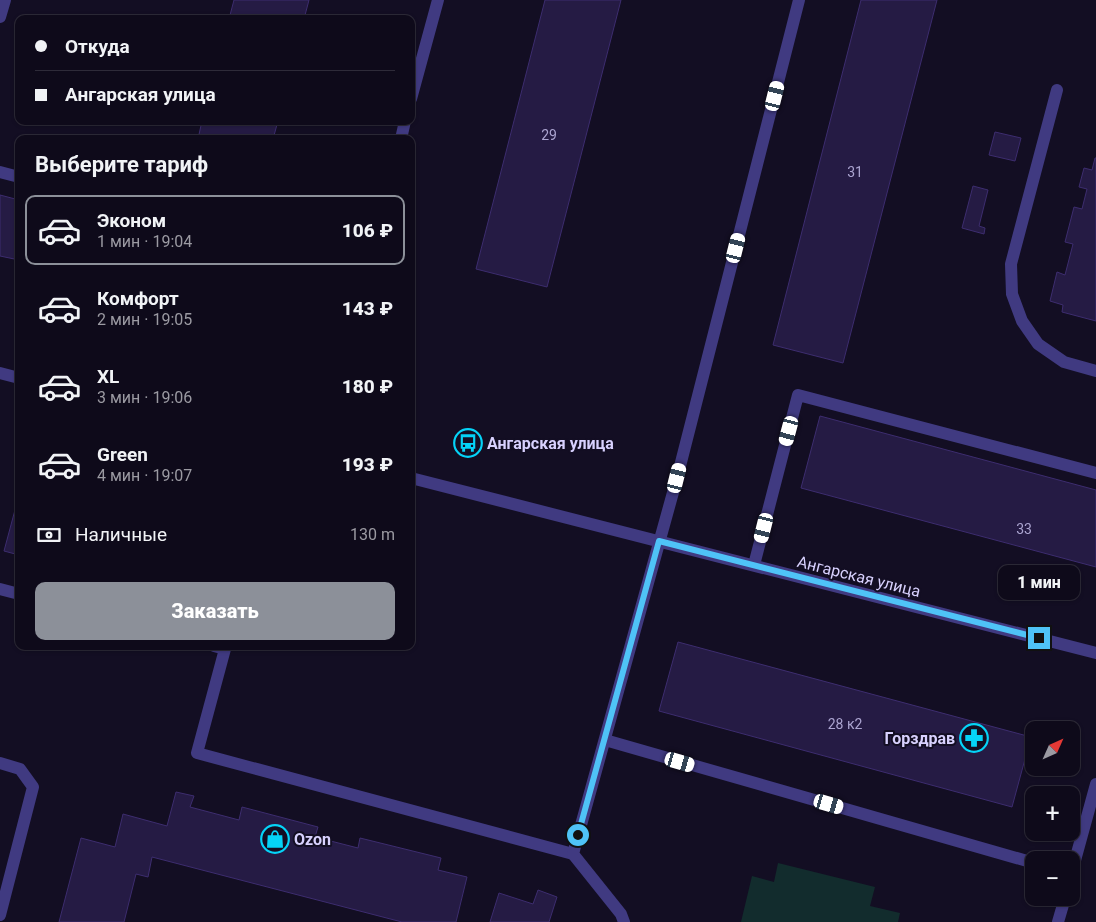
<!DOCTYPE html>
<html lang="ru">
<meta charset="utf-8">
<style>
body{margin:0;font-family:Roboto,sans-serif;background:#171323;color:#f1f3f6;height:100vh;display:flex;flex-direction:column;font-size:19px;white-space:nowrap}
*{box-sizing:border-box;margin:0}
p{font-size:16px;color:#9b9aa2}
.icon{flex:none;width:28px;height:28px;fill:none;stroke:currentColor;stroke-width:2;stroke-linecap:round;stroke-linejoin:round}
.map{position:relative;flex:1;overflow:hidden}
.drawer{position:absolute;left:15px;top:135px;width:400px;height:515px;display:flex;flex-direction:column;background:#0e0a1a;border-radius:10px;box-shadow:0 1px 4px #0004,0 0 0 1px #2e2b39}
.drawer>*{flex:none}
.guide{position:absolute;left:15px;top:15px;width:400px;height:110px;border-radius:10px;box-shadow:0 1px 4px #0004,0 0 0 1px #2e2b39;display:grid;align-content:center;height:110px;padding:0 20px;background:#0e0a1a}
.needle{width:32px;rotate:45deg}
.tools{position:absolute;left:1025px;top:721px;display:grid;gap:10px}
.tools a{display:grid;place-items:center;width:55px;height:55px;border-radius:10px;background:#0e0a1a;box-shadow:0 1px 4px #0004,0 0 0 1px #2e2b39;font-size:25px}
.end{position:absolute;width:22px;height:22px;margin:-11px;border:6px solid #4fc3f7;background:#111;box-shadow:0 0 0 2px #111}
.from{border-radius:50%}
.bubble{position:absolute;height:35px;border-radius:10px;background:#0e0a1a;box-shadow:0 1px 4px #0004,0 0 0 1px #2e2b39;font-size:16px;font-weight:800;line-height:35px;text-align:center}
.car{position:absolute;width:15px;height:30px;margin:-15px -8px;border-radius:6px;box-shadow:0 0 4px 1px #0007;background:linear-gradient(#fff 24%,#345 0 40%,#fff 0 76%,#345 0 86%,#fff 0)}
.guide b{display:flex;align-items:center;gap:18px;height:48px;font-size:19px}
.guide b+b{border-top:1px solid #2e2b39}
.guide i{width:12px;height:12px;background:#f1f3f6}
ul{padding:0;list-style:none}
li{display:flex;align-items:center;gap:15px;height:70px;margin:0 10px 8px;padding:0 10px;border:2px solid transparent;border-radius:10px}
li div{flex:1}
li b{display:block;font-size:19px}
li em{font-style:normal;font-weight:800}
li.active{border-color:#8c9099}
li>.icon{width:45px;height:45px;stroke-width:1.5}
h2{padding:0 20px;font-size:22px;line-height:60px}
.pay{display:flex;align-items:center;gap:12px;height:55px;padding:0 20px;font-size:19px}
.pay p{margin-inline-start:auto}
.cta{display:flex;gap:10px;margin-top:auto;padding:10px 20px}
.cta a{flex:1;height:58px;border-radius:10px;background:#8c9099;color:#fff;font-size:20px;font-weight:800;line-height:58px;text-align:center}
.map>svg:first-child{display:block}
.green{fill:#122c2d}
.building{fill:#251b44;stroke:#3d2d6f}
.lines{fill:none;stroke-linecap:round;stroke-linejoin:round}
.service{stroke:#403a81;stroke-width:12}
.tertiary{stroke:#403a81;stroke-width:12}
.route{stroke:#4fc3f7;stroke-width:6}
.labels{text-anchor:middle;stroke-width:4;stroke-linejoin:round;paint-order:stroke}
.number-label{font-size:14px;fill:#aba4d0}
.poi-label{font-size:16px;font-weight:bold;fill:#d8d1fe;stroke:#130e23;text-anchor:start}
.street-label{font-size:16px;fill:#d8d1fe;stroke:#130e23}
</style>
<div class="map">
<svg width="1096" height="922" viewBox="0 0 1096 922">
<rect width="100%" height="100%" fill="#130e23"/>
<path class="green" d="M778,863L875,887L870,906L900,913L898,922H741L752,876L774,882Z"/>
<g class="building">
<path d="M234,0H309L304,19H229Z"/>
<path d="M545,0H621L547,287L476,269Z"/>
<path d="M861,0H937L843,363L773,345Z"/>
<path d="M202,121H278L273,139H198Z"/>
<path d="M995,132L1021,138L1015,161L989,155Z"/>
<path d="M1095,158H1096V321L1062,312L1063,305L1050,301L1057,272L1065,275L1073,244L1065,242L1074,207L1082,209L1087,189L1079,187L1084,168L1092,170Z"/>
<path d="M973,186L988,190L979,226L985,228L984,234L962,228Z"/>
<path d="M0,195L19,200V260L0,256Z"/>
<path d="M820,416L1096,490V567L801,488Z"/>
<path d="M19,495V555L4,551Z"/>
<path d="M678,642L1031,737L1012,807L659,711Z"/>
<path d="M176,792L194,796L190,807L239,820L242,807L318,827L315,837L358,848L360,838L441,858L438,870L467,877L456,922H402L152,857L148,877L136,874L124,922H59L81,838L115,847L123,814L167,826Z"/>
<path d="M538,890L557,897L549,922H490L499,893L533,904Z"/>
</g>
<g class="lines">
<g class="service">
<path d="M0,17L5,0"/>
<path d="M1057,90L1011,264L1012,294L1022,321L1038,344L1064,362L1096,371"/>
<path d="M411,99L438,0"/>
<path d="M401,139L405,121"/>
<path d="M0,172L19,177"/>
<path d="M754,565L798,395L1096,473"/>
<path d="M0,589L19,594"/>
<path d="M214,646L225,649L197,753L573,854"/>
<path d="M605,740L1034,863"/>
<path d="M0,763L20,769L33,787L0,915"/>
<path d="M1071,875L1096,784"/>
<path d="M624,922L621,914L573,854L677,478L799,0"/>
<path d="M1058,922L1065,898"/>
</g>
<g class="tertiary">
<path d="M0,373L19,378"/>
<path d="M411,478L1096,653"/>
</g>
</g>
<g class="lines">
<path class="route" d="M578,835L659,541L1039,638"/>
</g>
<defs>
<symbol id="bus-ring" viewBox="-11 -11 22 22"><circle r="9.5" fill="#130e23" stroke="#05d3f7" stroke-width="1.5"/><path d="M-5-6H5V4H4V6H2V4H-2V6H-4V4H-5ZM-3.5-4V0h7V-4ZM-3.5 1.2v1.5H-2V1.2ZM2 1.2v1.5H3.5V1.2Z" fill="#05d3f7"/></symbol>
<symbol id="pharmacy-ring" viewBox="-11 -11 22 22"><circle r="9.5" fill="#130e23" stroke="#05d3f7" stroke-width="1.5"/><path d="M-2-6h4v4h4v4h-4v4h-4v-4h-4v-4h4Z" fill="#05d3f7"/></symbol>
<symbol id="shop-ring" viewBox="-11 -11 22 22"><circle r="9.5" fill="#130e23" stroke="#05d3f7" stroke-width="1.5"/><path d="M-5-2.5h2.3a2.7 3.5 0 0 1 5.4 0H5L5.5 6h-11ZM-1.5-2.5h3a1.5 2.3 0 0 0-3 0Z" fill="#05d3f7"/></symbol>
</defs>
<g fill-rule="evenodd">
<use href="#bus-ring" x="452" y="427" width="32" height="32"/>
<use href="#pharmacy-ring" x="958" y="722" width="32" height="32"/>
<use href="#shop-ring" x="259" y="823" width="32" height="32"/>
</g>
<g class="labels">
<g class="number-label">
<text x="549" y="140">29</text>
<text x="855" y="177">31</text>
<text x="1024" y="534">33</text>
<text x="845" y="729">28 к2</text>
</g>
<g class="poi-label">
<text x="487" y="449">Ангарская улица</text>
<text x="955" y="744" text-anchor="end">Горздрав</text>
<text x="294" y="845">Ozon</text>
</g>
<g class="street-label">
<text transform="translate(859 576) rotate(14)" y="6">Ангарская улица</text>
</g>
</g>
</svg>
<div class="tools">
<a><svg class="needle" viewBox="-14 -14 28 28"><path d="M0-13l5 13h-10z" fill="#e53935"/><path d="M0 13l5-13h-10z" fill="#9b9aa2"/></svg></a>
<a>+</a>
<a>−</a>
</div>
<i class="end from" style="left:578px;top:835px"></i>
<i class="end" style="left:1039px;top:638px"></i>
<div class="bubble" style="left:998px;top:565px;width:82px">1 мин</div>
<i class="car" style="left:775px;top:96px;rotate:14deg"></i>
<i class="car" style="left:736px;top:248px;rotate:14deg"></i>
<i class="car" style="left:789px;top:431px;rotate:195deg"></i>
<i class="car" style="left:677px;top:478px;rotate:14deg"></i>
<i class="car" style="left:764px;top:528px;rotate:194deg"></i>
<i class="car" style="left:680px;top:762px;rotate:106deg"></i>
<i class="car" style="left:829px;top:804px;rotate:106deg"></i>
<div class="guide">
<b><i class="from"></i>Откуда</b>
<b><i></i>Ангарская улица</b>
</div>
<section class="drawer">
<h2>Выберите тариф</h2>
<ul>
<li class="active"><svg class="icon" aria-label="car" viewBox="0 0 24 24"><path d="M5 17H2v-5l4-1 3-4h7l3 4 3 1v5h-3M9 17h6M6 11h13"/><circle cx="7" cy="17" r="2"/><circle cx="17" cy="17" r="2"/></svg><div><b>Эконом</b><p>1 мин · 19:04</p></div><em>106 ₽</em></li>
<li><svg class="icon" aria-label="car" viewBox="0 0 24 24"><path d="M5 17H2v-5l4-1 3-4h7l3 4 3 1v5h-3M9 17h6M6 11h13"/><circle cx="7" cy="17" r="2"/><circle cx="17" cy="17" r="2"/></svg><div><b>Комфорт</b><p>2 мин · 19:05</p></div><em>143 ₽</em></li>
<li><svg class="icon" aria-label="car" viewBox="0 0 24 24"><path d="M5 17H2v-5l4-1 3-4h7l3 4 3 1v5h-3M9 17h6M6 11h13"/><circle cx="7" cy="17" r="2"/><circle cx="17" cy="17" r="2"/></svg><div><b>XL</b><p>3 мин · 19:06</p></div><em>180 ₽</em></li>
<li><svg class="icon" aria-label="car" viewBox="0 0 24 24"><path d="M5 17H2v-5l4-1 3-4h7l3 4 3 1v5h-3M9 17h6M6 11h13"/><circle cx="7" cy="17" r="2"/><circle cx="17" cy="17" r="2"/></svg><div><b>Green</b><p>4 мин · 19:07</p></div><em>193 ₽</em></li>
</ul>
<div class="pay"><svg class="icon" aria-label="cash" viewBox="0 0 24 24"><path d="M3 7h18v10H3z"/><circle cx="12" cy="12" r="2"/></svg>Наличные<p>130 m</p></div>
<div class="cta"><a>Заказать</a></div>
</section>
</div>
